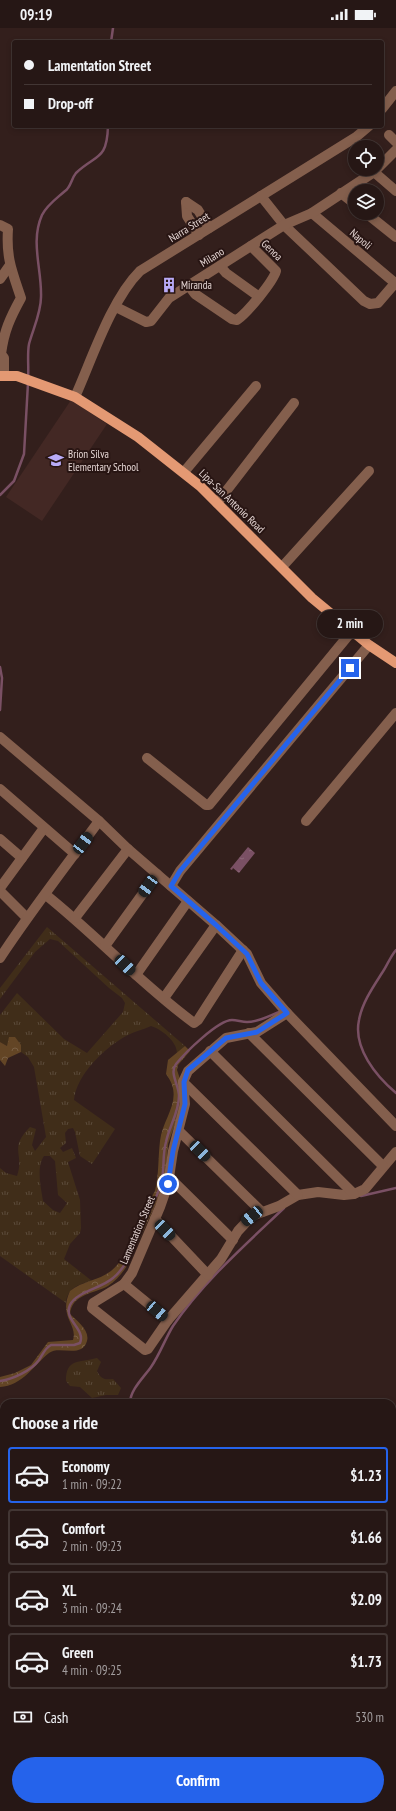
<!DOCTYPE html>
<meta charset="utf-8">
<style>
body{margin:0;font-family:"PT Sans Narrow",sans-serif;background:#322422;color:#f1f3f6;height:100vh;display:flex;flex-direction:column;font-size:15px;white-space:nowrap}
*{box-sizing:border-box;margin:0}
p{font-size:13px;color:#a49fa0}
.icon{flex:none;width:22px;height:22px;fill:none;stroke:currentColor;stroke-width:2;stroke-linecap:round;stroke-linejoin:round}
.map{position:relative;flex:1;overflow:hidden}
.panel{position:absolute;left:0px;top:1371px;width:396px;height:412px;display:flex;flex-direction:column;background:#261715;border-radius:12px 12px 0 0;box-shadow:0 2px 6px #0003,0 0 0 1px #423634}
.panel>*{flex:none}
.banner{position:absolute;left:12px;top:12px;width:372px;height:88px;border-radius:4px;box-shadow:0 2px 6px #0003,0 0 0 1px #423634;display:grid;align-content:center;height:88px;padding:0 12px;background:#261715}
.controls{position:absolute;left:348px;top:112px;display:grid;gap:8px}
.controls a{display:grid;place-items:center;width:36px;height:36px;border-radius:50%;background:#261715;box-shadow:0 2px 6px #0003,0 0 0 1px #423634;font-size:20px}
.end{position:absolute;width:18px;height:18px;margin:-9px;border:5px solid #2563eb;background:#fff;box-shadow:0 0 0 2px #fff}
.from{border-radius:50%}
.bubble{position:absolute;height:28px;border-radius:14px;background:#261715;box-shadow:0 2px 6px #0003,0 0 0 1px #423634;font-size:13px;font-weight:700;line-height:28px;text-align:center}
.car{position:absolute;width:12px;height:24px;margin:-12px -6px;border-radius:5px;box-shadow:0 0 3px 1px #0007;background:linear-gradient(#222 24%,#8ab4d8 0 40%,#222 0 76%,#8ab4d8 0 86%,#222 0)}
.banner b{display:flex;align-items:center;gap:14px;height:38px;font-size:15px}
.banner b+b{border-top:1px solid #423634}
.banner i{width:10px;height:10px;background:#f1f3f6}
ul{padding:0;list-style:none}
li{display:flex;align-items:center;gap:12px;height:56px;margin:0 8px 6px;padding:0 4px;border:2px solid #423634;border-radius:4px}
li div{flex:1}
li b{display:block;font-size:15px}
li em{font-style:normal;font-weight:700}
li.active{border-color:#2563eb}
li>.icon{width:36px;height:36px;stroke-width:1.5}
h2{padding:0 12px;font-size:18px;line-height:48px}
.pay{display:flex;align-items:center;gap:10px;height:44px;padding:0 12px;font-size:15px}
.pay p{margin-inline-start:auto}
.button{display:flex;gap:8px;margin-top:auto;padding:8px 12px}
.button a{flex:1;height:46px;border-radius:24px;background:#2563eb;color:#fff;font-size:16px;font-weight:700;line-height:46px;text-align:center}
.status{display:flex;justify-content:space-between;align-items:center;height:28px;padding:0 20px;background:#261715;direction:ltr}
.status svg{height:11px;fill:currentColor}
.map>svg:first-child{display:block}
.built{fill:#432824}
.grass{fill:url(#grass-tufts);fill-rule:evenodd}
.forest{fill:url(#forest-crowns)}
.water{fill:url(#water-ripples)}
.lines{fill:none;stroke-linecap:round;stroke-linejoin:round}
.stream{stroke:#7a5064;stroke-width:2.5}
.minor{stroke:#845f4d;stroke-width:10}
.major{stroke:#e49973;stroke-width:10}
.route{stroke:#2563eb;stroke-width:5}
.labels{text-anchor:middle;stroke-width:4;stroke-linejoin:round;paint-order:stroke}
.street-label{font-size:11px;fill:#e5d6d4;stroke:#281513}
.poi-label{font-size:11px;fill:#e5d6d4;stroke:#281513;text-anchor:start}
</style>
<div class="status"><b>09:19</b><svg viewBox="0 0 49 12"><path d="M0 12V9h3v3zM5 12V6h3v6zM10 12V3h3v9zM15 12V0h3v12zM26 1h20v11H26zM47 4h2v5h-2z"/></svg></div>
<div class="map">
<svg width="396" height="1783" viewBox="0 0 396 1783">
<defs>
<pattern id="grass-tufts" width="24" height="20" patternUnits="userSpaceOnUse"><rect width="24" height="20" fill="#402d19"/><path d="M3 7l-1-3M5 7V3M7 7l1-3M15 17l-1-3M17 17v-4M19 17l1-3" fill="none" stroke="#5b4b3a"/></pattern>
<pattern id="forest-crowns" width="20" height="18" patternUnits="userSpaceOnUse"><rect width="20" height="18" fill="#634525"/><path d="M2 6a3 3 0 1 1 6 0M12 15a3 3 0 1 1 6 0" fill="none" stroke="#795f44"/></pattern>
<pattern id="water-ripples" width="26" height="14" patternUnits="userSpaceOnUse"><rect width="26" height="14" fill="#7a5064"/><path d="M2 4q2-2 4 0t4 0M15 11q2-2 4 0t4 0" fill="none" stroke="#8d6879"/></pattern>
</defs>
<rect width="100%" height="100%" fill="#331f1c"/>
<path class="built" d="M71,372L107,396L42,493L6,469Z"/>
<g class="grass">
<path d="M47,899L185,1018L177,1025C177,1013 161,1001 151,998C143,1002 135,1003 128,1007C106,1018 76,1047 74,1072L115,1101L92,1136L80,1128L75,1104L73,1100L68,1101L65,1105L66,1115L60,1120L63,1124L72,1120L76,1130L68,1134L80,1172L81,1200L80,1205L70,1216L64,1231L92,1253C79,1256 67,1260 66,1275L0,1228V1140L6,1145L17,1148C25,1126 8,1121 30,1099L36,1101L32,1117L35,1123L46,1109L34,1039L28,1029L21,1024V1017L7,1018L0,1014V987L17,965L64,1011L87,1025L123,984L125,975L122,970L109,960L58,913L50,911L35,924L0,971V960ZM44,1128H50L55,1133L58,1167L67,1175L60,1185L53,1182L43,1173C41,1160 36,1139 44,1128Z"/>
<path d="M97,1330L101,1334L97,1343C101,1351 104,1352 113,1351L121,1360L118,1367H106L92,1370L80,1359L70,1358L66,1353C66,1330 79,1335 97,1330Z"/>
</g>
<g class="forest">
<path d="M9,1009H15L21,1017V1024L8,1030L5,1038L0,1032V1014L7,1018Z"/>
<path d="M185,1018L190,1023L178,1037L177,1042L181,1054L180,1082L168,1116L166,1143L160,1167L127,1238C122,1245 116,1253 108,1258C93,1266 72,1266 70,1286C77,1293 90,1302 87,1313C82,1331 59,1317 49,1325C34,1337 22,1358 0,1359V1349L15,1345L31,1337L48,1314L73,1312C78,1296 58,1289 70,1263C82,1253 98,1253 111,1243C134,1224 140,1187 155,1163C159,1146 158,1130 160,1113C163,1088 185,1071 166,1046L168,1032Z"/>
</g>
<path class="water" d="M248,819L255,825L239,845L233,840L232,842L230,841Z"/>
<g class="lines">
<g class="stream">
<path d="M111,14L113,0"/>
<path d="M28,350C29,339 27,327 29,316C33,301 41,285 41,269C42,241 30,214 42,187C47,177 56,171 65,163C71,159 71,151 76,145C96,126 107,133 108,98"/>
<path d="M0,467L14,453L24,426L28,355"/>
<path d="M0,639L2,650L0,682"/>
<path d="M396,922C390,929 387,938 382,945C373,959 362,975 359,992C353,1020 376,1048 396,1065"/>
<path d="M361,1168L396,1160"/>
<path d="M0,1353C13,1351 31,1343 39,1332C43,1326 45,1320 51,1317H74L80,1315C86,1301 63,1292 70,1277C76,1264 102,1260 113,1250C128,1238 134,1217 141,1201C148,1186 156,1172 161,1156C165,1142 162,1127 166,1114C169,1099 179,1084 179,1068C179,1057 169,1045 176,1036C185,1025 218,992 232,992C237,992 242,994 247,994C260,994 270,987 282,983"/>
<path d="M130,1375C130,1362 144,1349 151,1339C160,1326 165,1311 173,1298C203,1254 245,1217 284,1180"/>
<path d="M0,1722L4,1713"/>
</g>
<g class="minor">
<path d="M382,81L396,63"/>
<path d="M389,107L396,114"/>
<path d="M374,144L396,163"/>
<path d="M341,165L355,176"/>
<path d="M261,168L284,197L364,273L370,276L378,275L396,254"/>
<path d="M186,174L187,188L199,207"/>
<path d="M186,174L198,182L209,200"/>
<path d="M312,185L395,255"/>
<path d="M366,185L396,209"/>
<path d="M0,197L8,201C6,230 12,243 21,270C10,290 4,303 1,326L4,330V348"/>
<path d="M220,238L226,245L258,268"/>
<path d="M0,251L10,237"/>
<path d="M189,258L195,266L232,291L237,292C247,285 273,254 276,243L251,218"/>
<path d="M116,279L146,294L151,293L169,270L284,197L312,185L374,144L396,122"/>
<path d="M75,369C92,331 111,272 140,243L356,109L369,98"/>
<path d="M184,444L256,358"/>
<path d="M217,475L294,375"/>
<path d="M282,539L369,443"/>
<path d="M0,709L99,793L128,821L216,897L247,926L261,955L287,985L396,1098"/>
<path d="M147,730L206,777H209L352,603"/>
<path d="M0,761L75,826"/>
<path d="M306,793L396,685"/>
<path d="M0,811L22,830"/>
<path d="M171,858L180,843L369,617"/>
<path d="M0,860L44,800"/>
<path d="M0,863L27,890"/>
<path d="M46,867C97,908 141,956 194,995L198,992L243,922"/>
<path d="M75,890L128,821"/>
<path d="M105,918L157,846"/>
<path d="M0,930C31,883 66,838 99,793"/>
<path d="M136,947L188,873"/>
<path d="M164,970L216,897"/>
<path d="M287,985L257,1004L226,1010L188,1043L183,1054L185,1076L173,1123L168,1156L160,1179L132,1245L124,1256L93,1275L92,1280L145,1322L148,1321L168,1292L221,1231L238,1203L252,1188L279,1178L298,1167L318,1164L344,1167L354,1166L365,1161L396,1124"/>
<path d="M249,1005L383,1138"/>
<path d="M210,1023L354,1166"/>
<path d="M183,1054L298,1167"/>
<path d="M179,1103L262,1184"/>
<path d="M169,1149L233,1212"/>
<path d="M155,1191L208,1247"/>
<path d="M124,1256L168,1292"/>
<path d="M392,1668L396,1666"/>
<path d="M261,1783L265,1779"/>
</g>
<path class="major" d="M0,348H17L75,369L138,409L200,458L312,570L369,617L396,635"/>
</g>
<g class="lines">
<path class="route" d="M168,1156L173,1123L185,1076L184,1054L188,1042L226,1010L257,1004L287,985L261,955L247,926L216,897L171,858L180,843L350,640"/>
</g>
<defs>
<symbol id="building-bare" viewBox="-9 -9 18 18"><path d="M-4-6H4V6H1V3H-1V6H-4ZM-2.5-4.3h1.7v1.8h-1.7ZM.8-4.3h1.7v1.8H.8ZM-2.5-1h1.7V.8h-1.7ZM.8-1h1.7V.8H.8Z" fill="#b9abf7" stroke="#281513" stroke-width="2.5" paint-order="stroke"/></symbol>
<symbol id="school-bare" viewBox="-9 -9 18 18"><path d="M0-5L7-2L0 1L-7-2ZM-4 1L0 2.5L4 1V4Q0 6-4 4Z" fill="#b9abf7" stroke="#281513" stroke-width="2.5" paint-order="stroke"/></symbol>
</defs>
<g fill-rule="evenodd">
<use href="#building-bare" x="158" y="246" width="22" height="22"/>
<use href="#school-bare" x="45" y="421" width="22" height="22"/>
</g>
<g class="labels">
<g class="street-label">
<text transform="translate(189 199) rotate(-32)" y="4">Narra Street</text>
<text transform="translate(361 211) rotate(40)" y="4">Napoli</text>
<text transform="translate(272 222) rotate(44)" y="4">Genoa</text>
<text transform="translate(212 229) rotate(-32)" y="4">Milano</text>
<text transform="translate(232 473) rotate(44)" y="4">Lipa-San Antonio Road</text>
<text transform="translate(137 1202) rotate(-67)" y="4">Lamentation Street</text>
</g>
<g class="poi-label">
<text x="181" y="261">Miranda</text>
<text x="68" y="430">Brion Silva<tspan x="68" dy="13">Elementary School</tspan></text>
</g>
</g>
</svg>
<div class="controls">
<a><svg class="icon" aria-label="locate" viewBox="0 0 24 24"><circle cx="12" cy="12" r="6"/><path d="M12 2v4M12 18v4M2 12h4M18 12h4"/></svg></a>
<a><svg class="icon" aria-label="layers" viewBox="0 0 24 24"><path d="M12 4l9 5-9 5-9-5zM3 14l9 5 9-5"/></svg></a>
</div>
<i class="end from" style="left:168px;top:1156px"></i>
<i class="end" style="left:350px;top:640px"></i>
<div class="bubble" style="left:317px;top:582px;width:66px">2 min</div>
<i class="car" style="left:83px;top:815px;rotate:37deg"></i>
<i class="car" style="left:148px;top:858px;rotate:216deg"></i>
<i class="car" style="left:125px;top:937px;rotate:134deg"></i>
<i class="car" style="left:200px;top:1123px;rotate:135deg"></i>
<i class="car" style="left:252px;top:1188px;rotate:231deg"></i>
<i class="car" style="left:165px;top:1202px;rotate:136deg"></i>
<i class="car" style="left:157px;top:1283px;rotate:130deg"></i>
<div class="banner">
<b><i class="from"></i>Lamentation Street</b>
<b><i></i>Drop-off</b>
</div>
<section class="panel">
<h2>Choose a ride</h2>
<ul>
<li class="active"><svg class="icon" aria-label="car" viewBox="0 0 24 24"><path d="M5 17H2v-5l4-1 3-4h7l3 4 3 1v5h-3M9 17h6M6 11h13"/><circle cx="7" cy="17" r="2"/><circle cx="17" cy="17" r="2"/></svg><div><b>Economy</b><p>1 min · 09:22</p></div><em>$1.23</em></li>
<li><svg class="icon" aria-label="car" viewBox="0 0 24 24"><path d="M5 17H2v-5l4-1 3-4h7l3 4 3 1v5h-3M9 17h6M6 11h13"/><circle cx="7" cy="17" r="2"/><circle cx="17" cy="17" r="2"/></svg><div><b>Comfort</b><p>2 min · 09:23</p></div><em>$1.66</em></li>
<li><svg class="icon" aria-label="car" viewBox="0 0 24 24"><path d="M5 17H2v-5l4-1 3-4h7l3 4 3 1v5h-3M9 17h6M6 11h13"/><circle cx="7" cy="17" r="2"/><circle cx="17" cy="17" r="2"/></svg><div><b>XL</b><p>3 min · 09:24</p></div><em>$2.09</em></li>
<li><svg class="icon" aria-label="car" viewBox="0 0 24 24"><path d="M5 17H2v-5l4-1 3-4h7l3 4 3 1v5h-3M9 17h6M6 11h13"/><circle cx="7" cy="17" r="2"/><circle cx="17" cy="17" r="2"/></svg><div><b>Green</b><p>4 min · 09:25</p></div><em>$1.73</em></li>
</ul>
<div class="pay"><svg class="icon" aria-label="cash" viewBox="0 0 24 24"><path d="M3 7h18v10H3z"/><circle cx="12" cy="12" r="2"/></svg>Cash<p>530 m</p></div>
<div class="button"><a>Confirm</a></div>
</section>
</div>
